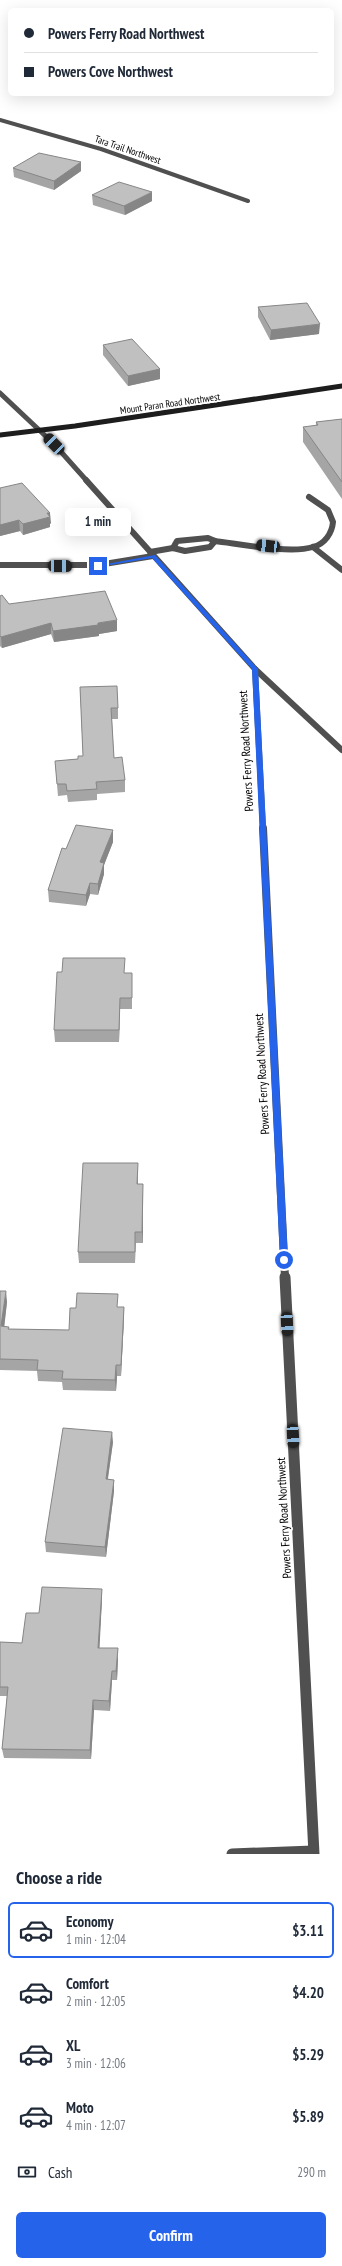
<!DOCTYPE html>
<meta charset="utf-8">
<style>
body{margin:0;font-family:"PT Sans Narrow",sans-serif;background:#f2f2f3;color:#1f2937;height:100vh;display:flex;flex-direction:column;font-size:15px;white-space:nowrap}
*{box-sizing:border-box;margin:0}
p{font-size:13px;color:#747a83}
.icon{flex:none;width:22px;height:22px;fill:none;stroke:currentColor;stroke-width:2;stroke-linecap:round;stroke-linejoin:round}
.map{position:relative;height:1854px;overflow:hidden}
.details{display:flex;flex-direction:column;background:#fff;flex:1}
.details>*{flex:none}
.top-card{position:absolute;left:8px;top:8px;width:326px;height:88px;border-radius:6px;box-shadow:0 4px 16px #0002;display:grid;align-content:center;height:88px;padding:0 16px;background:#fff}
.end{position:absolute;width:18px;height:18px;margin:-9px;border:5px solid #2563eb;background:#fff;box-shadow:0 0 0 2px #fff}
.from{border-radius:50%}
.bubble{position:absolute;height:28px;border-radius:6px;background:#fff;box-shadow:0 4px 16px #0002;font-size:13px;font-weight:700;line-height:28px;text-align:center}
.car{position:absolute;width:12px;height:24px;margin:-12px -6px;border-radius:5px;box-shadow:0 0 3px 1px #0007;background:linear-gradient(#222 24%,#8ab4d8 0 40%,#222 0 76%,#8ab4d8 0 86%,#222 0)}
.top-card b{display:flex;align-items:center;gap:14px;height:38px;font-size:15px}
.top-card b+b{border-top:1px solid #e0e1e3}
.top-card i{width:10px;height:10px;background:#1f2937}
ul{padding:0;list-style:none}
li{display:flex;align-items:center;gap:12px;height:56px;margin:0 8px 6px;padding:0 8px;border:2px solid transparent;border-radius:6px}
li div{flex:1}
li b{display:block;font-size:15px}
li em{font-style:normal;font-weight:700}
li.current{border-color:#2563eb}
li>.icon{width:36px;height:36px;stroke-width:1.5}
h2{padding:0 16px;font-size:18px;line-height:48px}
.pay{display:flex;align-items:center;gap:10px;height:44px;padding:0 16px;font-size:15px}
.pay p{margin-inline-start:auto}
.primary-button{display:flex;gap:8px;margin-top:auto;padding:8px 16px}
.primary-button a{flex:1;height:46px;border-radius:6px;background:#2563eb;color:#fff;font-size:16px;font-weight:700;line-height:46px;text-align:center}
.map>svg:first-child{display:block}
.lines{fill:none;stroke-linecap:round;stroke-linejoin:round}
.service{stroke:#505050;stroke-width:6}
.minor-far2{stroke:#505050;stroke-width:4}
.minor-far1{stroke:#505050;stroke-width:6}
.minor{stroke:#505050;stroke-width:11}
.tertiary-far3{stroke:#505050;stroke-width:5}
.tertiary-far2{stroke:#505050;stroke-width:6}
.tertiary-far1{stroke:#505050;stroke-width:8}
.tertiary{stroke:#505050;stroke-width:11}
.secondary{stroke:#1d1d1d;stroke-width:5}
.wall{fill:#a5a5a5}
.shaded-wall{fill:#868686}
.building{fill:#c0c0c0;stroke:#868686}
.route{fill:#2563eb}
.labels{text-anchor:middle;stroke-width:3.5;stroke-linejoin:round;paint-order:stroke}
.far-street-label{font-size:10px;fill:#000;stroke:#fff}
.street-label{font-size:12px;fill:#000;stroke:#fff}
</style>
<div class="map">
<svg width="342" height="1854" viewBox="0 0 342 1854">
<rect width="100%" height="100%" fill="#fff"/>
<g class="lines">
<g class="service">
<path d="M313,547L342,570"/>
<path d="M173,548L177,541L208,538L215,541C240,544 290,554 313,547C325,544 332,533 333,522L328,510L309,497"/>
<path d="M150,552L173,548L185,551L210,547L215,541"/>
</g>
<path class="minor-far2" d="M0,120L101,149L248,201"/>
<g class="minor-far1">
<path d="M0,565H98L153,556"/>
<path d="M255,669L342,750"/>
</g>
<path class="minor" d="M232,1854L313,1851"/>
<path class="tertiary-far3" d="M0,393L54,444L87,481"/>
<path class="tertiary-far2" d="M86,480L255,669L263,829"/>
<path class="tertiary-far1" d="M263,828L285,1278"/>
<path class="tertiary" d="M285,1277L314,1854"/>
<path class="secondary" d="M0,435L75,426L342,386"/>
</g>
<g class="wall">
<path d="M81,162V171L54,190L14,177L13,168Z"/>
<path d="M92,195L152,201L125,215L93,205Z"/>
<path d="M258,307L319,334L270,340L258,317Z"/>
<path d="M103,345L160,369V379L128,386L103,355Z"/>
<path d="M342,419V499L303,442V427L316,426V422Z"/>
<path d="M0,488L51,523L50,524V527L23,535L20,531L0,536Z"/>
<path d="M0,596L9,604L117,631L99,634V636L54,642L51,634L2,648L0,646Z"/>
<path d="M80,687L118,708V719H112L114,758L125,780V792L97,794V800L68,802L67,795L58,796L55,761L78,759V756H83Z"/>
<path d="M113,842L104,865V874L98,895L90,894L86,906L49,902L48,890L66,849Z"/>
<path d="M125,973H132V1009H120L119,1042H55L54,1030Z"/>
<path d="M138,1174V1184L143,1196V1243H136L135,1263H79L78,1252Z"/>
<path d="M0,1291L7,1302L4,1326L9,1329L69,1330L118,1307H124V1318L121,1376H117L116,1391L63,1390L62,1382L38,1381L37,1371L0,1370Z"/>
<path d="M113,1442L108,1479L114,1480V1491L106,1557L46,1552L45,1542Z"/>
<path d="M102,1589V1599L99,1648L118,1658L117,1680H112L110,1711L94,1710L91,1759L4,1758L2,1749L7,1696H0V1642L22,1643L39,1613Z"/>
</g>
<g class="shaded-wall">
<path d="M81,162V171L54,190V181Z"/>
<path d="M152,192V201L125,215L124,206Z"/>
<path d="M320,324L319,334L270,340L271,330Z"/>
<path d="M160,369V379L128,386V376Z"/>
<path d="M47,513H50L51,523L50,524V527L23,535V524Z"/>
<path d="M19,520L20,531L0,536V525Z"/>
<path d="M117,620V631L99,634V636L54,642L53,631L98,623Z"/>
<path d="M51,623V634L2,648L1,637Z"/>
<path d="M113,830V842L104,865V874L98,895V884L100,862Z"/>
<path d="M90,883V894L86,906V895Z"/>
<path d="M120,998V1009L119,1042V1030Z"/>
<path d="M138,1163V1174L137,1196V1184Z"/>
<path d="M143,1184V1243L142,1232Z"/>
<path d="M6,1291L7,1302L3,1338L1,1326Z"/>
<path d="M124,1307V1318L121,1376V1365Z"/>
<path d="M116,1365L117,1376L116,1391L115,1380Z"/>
<path d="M112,1432L113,1442L106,1490V1479Z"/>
<path d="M114,1480V1491L106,1557L105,1547Z"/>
<path d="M102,1589V1599L99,1658L98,1648Z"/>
<path d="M118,1648V1658L117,1680L116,1671Z"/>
<path d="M112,1671V1680L110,1711L109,1701Z"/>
<path d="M93,1700L94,1710L91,1759L90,1750Z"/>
</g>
<g class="building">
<path d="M39,153L81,162L54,181L13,168Z"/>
<path d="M119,182L152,192L124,206L92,195Z"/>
<path d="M307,303L320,324L271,330L258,307Z"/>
<path d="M132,339L160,369L128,376L103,345Z"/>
<path d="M342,419V482L303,427L318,425L316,422Z"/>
<path d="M22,483L50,513H47L50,517L23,524L19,520L0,525V488Z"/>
<path d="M105,591L117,620L98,623V625L53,631L51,623L1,637L0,636V596L2,595L9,604Z"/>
<path d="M117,686L118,708H111L114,758L122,757L125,780L96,782L97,789L67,791L66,784H57L55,761L78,759V756H83L80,687Z"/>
<path d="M76,825L113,830L100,862L104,863L98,884L90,883L86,895L48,890L62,848L66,849Z"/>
<path d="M63,958H125L124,973H132V998H120L119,1030H54L57,972H62Z"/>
<path d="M83,1163H138L137,1184H143L142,1232H135V1252H78Z"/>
<path d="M0,1291H6L1,1326L9,1327L8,1329L69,1330L70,1308H76L77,1293L118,1294L117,1307H124L121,1365H116L115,1380L62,1379L63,1371L37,1370L38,1360L0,1359Z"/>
<path d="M63,1428L112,1432L106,1479L114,1480L105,1547L45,1542Z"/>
<path d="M42,1587L102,1589L98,1648H118L116,1671H112L109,1701L93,1700L90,1750L2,1749L8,1687H0V1642L22,1643L26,1613H39Z"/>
</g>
<path class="route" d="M155,555L258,669L288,1260L284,1263L280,1260L252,669L152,558L98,567L96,566Z"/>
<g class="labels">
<g class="far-street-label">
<text transform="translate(128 149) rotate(19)" y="4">Tara Trail Northwest</text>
<text transform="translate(170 403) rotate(-8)" y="4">Mount Paran Road Northwest</text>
</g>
<g class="street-label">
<text transform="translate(246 751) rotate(-93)" y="4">Powers Ferry Road Northwest</text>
<text transform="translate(262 1074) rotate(-93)" y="4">Powers Ferry Road Northwest</text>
<text transform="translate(284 1518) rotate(-93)" y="4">Powers Ferry Road Northwest</text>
</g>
</g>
</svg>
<i class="end from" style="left:284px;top:1260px"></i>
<i class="end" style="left:98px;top:566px"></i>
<div class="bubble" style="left:65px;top:508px;width:66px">1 min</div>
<i class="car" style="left:54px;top:444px;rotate:315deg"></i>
<i class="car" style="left:268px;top:546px;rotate:276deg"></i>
<i class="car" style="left:60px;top:566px;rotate:91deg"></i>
<i class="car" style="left:287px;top:1324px;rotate:177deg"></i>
<i class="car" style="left:293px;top:1436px;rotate:177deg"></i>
<div class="top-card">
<b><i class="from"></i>Powers Ferry Road Northwest</b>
<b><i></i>Powers Cove Northwest</b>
</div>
</div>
<section class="details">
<h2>Choose a ride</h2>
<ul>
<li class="current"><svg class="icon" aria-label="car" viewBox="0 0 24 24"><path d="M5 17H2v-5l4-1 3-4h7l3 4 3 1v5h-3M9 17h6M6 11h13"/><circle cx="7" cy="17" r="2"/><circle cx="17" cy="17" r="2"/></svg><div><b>Economy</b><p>1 min · 12:04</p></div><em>$3.11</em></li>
<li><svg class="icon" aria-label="car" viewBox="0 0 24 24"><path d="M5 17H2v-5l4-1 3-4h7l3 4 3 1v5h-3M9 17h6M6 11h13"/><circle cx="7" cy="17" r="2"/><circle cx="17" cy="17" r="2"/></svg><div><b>Comfort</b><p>2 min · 12:05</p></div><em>$4.20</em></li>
<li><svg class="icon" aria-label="car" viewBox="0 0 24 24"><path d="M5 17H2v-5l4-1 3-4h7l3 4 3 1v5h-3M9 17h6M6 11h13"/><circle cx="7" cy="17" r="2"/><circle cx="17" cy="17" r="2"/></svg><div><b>XL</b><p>3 min · 12:06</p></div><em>$5.29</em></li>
<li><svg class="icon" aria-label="car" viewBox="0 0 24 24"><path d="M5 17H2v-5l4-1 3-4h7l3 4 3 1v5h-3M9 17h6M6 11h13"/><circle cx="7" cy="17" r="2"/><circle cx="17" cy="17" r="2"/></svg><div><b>Moto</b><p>4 min · 12:07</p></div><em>$5.89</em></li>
</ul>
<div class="pay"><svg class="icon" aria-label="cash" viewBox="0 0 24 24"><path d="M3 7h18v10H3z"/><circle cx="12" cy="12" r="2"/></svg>Cash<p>290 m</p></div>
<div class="primary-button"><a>Confirm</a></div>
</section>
